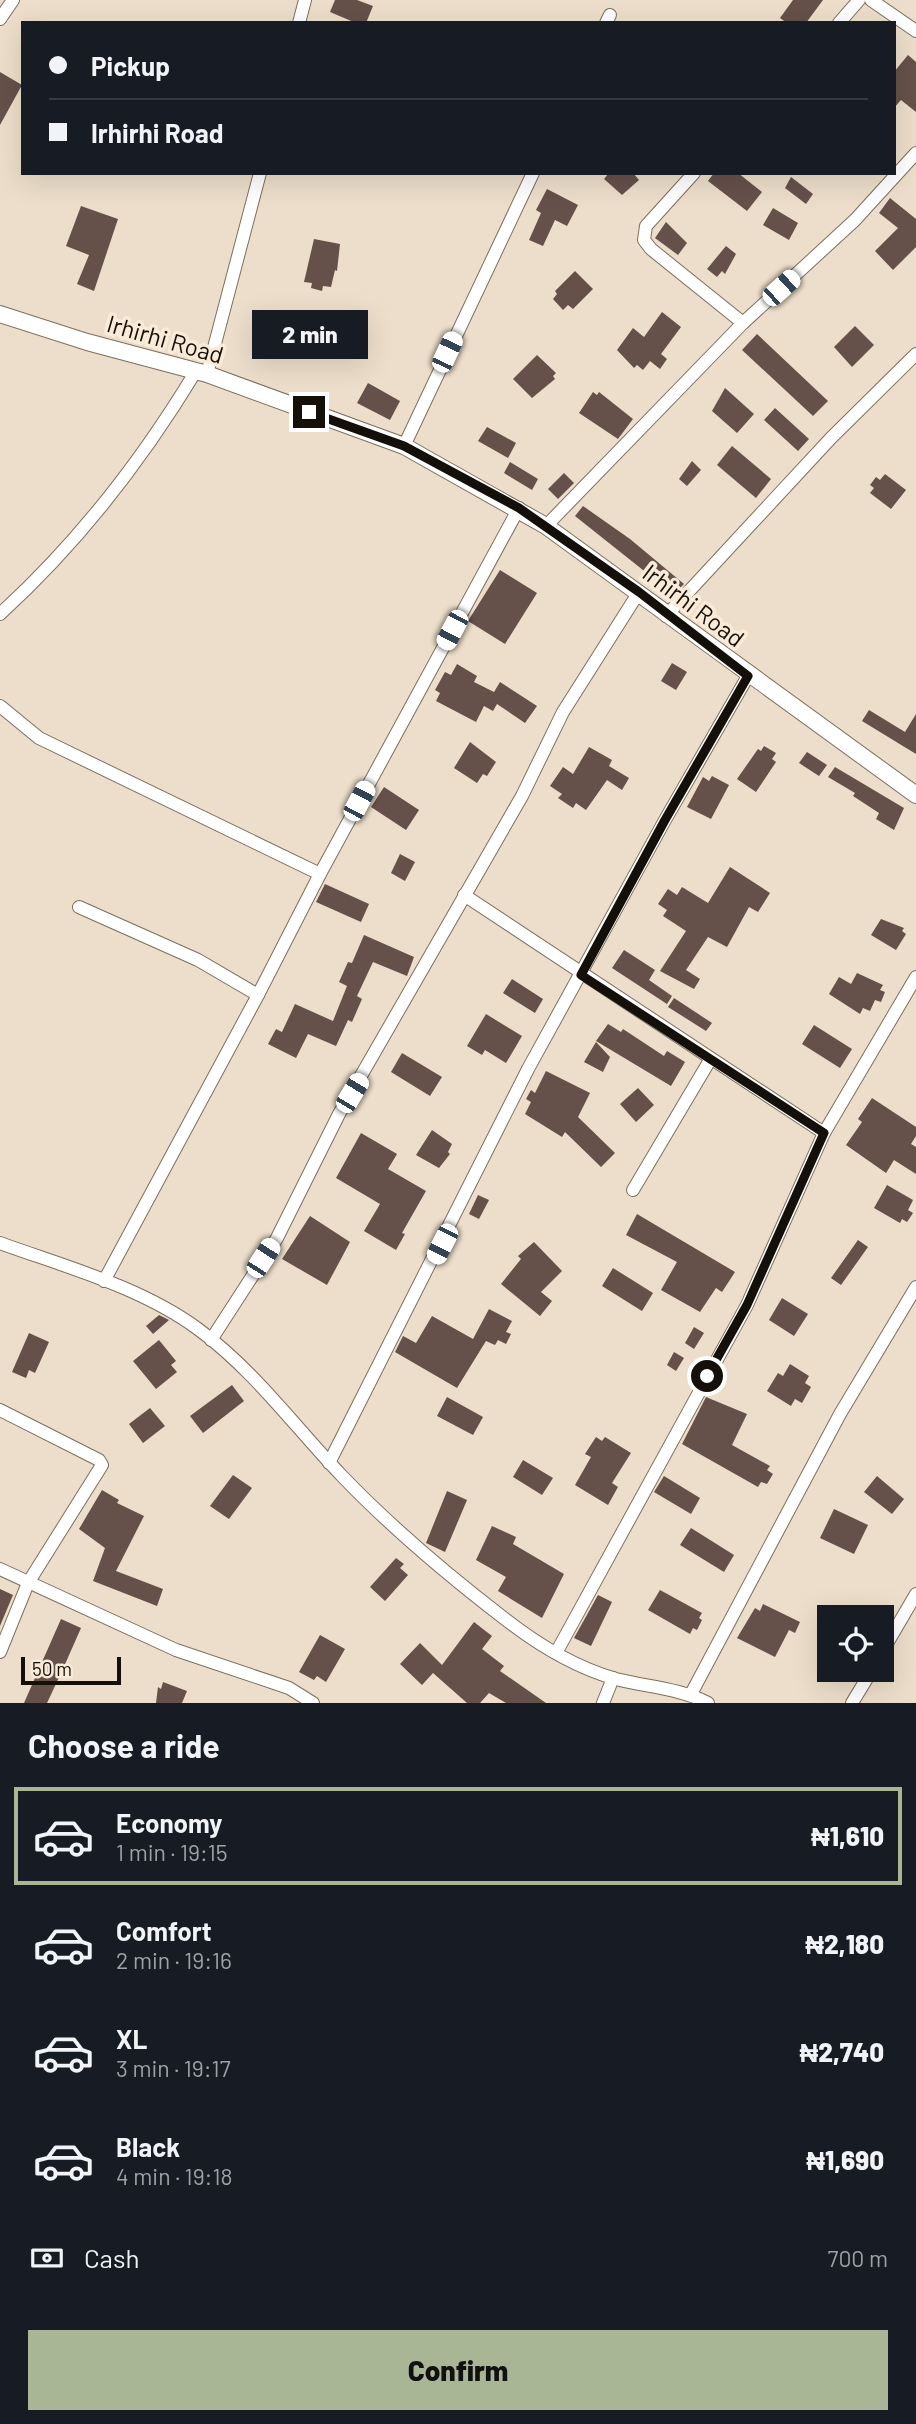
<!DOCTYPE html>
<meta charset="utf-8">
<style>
body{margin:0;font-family:Barlow,sans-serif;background:#242831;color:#f1f3f6;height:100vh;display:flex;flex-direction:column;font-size:26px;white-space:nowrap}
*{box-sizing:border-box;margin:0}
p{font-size:23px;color:#9ea1a6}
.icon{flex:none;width:38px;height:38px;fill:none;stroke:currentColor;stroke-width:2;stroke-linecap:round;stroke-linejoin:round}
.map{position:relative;height:1703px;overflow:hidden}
.sheet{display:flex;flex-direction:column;background:#171b24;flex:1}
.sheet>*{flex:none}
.top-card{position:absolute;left:21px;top:21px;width:875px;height:154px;border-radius:0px;box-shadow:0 7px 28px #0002;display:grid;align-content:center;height:154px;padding:0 28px;background:#171b24}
.tools{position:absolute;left:817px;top:1605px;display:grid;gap:14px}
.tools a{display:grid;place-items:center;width:77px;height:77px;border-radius:0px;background:#171b24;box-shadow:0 7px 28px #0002;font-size:35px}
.scale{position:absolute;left:21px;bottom:18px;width:100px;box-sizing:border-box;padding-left:7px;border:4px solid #140f09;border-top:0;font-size:19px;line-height:24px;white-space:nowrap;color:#140f09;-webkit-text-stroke:5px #f9ebd7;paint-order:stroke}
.end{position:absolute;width:32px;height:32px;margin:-16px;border:9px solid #140f09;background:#fff;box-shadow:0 0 0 4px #fff}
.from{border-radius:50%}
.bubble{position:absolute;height:49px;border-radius:0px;background:#171b24;box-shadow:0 7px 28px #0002;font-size:23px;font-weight:800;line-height:49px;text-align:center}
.car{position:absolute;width:21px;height:42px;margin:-21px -10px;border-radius:9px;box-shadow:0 0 5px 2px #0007;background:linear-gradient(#fff 24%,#345 0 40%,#fff 0 76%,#345 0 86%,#fff 0)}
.top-card b{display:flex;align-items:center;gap:24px;height:66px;font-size:26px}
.top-card b+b{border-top:2px solid #363941}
.top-card i{width:18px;height:18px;background:#f1f3f6}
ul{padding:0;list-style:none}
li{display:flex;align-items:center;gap:21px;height:98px;margin:0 14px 10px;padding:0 14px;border:4px solid transparent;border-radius:0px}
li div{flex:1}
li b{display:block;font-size:26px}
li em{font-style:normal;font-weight:800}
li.active{border-color:#a8b695}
li>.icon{width:63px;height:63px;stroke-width:1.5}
h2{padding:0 28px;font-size:32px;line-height:84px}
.pay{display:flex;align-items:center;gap:18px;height:77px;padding:0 28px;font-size:26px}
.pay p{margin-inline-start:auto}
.button{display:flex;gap:14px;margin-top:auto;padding:14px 28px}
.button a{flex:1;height:80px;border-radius:0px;background:#a8b695;color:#111;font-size:28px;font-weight:800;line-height:80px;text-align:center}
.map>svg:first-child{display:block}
.building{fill:#66504a}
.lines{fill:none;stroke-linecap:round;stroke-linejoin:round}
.minor-casing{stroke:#7c6f5d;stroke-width:14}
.tertiary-casing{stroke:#7c6f5d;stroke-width:18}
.minor{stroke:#fff;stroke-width:12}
.tertiary{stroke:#fff;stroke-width:16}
.route{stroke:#140f09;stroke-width:9}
.labels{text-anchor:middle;stroke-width:7;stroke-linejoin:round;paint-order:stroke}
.street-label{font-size:24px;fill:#140f09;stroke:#f9ebd7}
</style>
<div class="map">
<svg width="916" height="1703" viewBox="0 0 916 1703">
<rect width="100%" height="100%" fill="#ecdeca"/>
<g class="building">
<path d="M335,0H357L373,6L366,23H356L330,12Z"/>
<path d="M793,0H823L806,23H787L780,18Z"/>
<path d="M908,55L916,62V112L901,100L894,108V72Z"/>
<path d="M0,72L22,85L0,125Z"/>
<path d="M609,173H633L639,180L622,195L604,179Z"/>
<path d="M714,173H738L762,192L747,211L708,181Z"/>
<path d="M791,177L813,194L806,204L785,188Z"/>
<path d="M547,189L578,205L567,226L555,220L543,246L529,240L541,213L536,210Z"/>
<path d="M890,198L916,219V247L893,270L875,251L898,228L879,213Z"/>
<path d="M81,206L118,219L94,291L77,284L89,255L66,246Z"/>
<path d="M773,208L798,223L789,240L763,225Z"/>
<path d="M666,222L687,243L678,255L655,238Z"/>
<path d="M314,239L340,244L337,271L335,270L331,287L323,286L322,291L311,288L312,283L304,282Z"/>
<path d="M726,246L736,254L725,274L722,271L717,277L707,269Z"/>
<path d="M575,271L593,289L573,309L568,305L563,310L553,299L557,294L555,291Z"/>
<path d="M662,312L681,327L661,354L667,359L660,369L650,361L643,370L637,365L634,368L617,350L633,328L644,337Z"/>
<path d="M855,326L874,345L852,367L834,347Z"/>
<path d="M757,334L828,401L813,416L742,350Z"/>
<path d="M537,355L556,373L553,376L555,379L532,398L513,379Z"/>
<path d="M368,383L400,401L390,420L357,403Z"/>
<path d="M725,388L754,414L737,433L712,411Z"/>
<path d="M593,392L597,395L599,392L633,419L618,439L579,413Z"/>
<path d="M775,408L809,439L798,451L764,420Z"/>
<path d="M487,427L516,443L508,458L478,441Z"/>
<path d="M732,446L771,479L756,498L717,465Z"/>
<path d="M692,461L701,470L687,486L679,479Z"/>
<path d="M510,462L538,479L532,490L504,473Z"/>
<path d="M564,473L574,483L558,499L548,489Z"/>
<path d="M885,474L906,490L891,509L870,493L874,488L870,485L876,477L880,480Z"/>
<path d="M583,506L630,539L684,584L675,593L653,578L575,516Z"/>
<path d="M500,570L537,593L505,644L468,621Z"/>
<path d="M672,663L687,672L676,690L661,681Z"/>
<path d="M457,664L477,676L474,682L494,692L500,682L537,706L525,723L497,704L493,711L484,706L476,722L436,701L440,693L435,690L445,672L451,675Z"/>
<path d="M869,710L905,732L916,714V754L862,721Z"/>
<path d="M470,742L496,762L487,776L483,774L477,783L454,768Z"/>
<path d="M764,746L776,753L772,759L776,762L756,792L737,779L758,749L761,751Z"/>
<path d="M589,747L612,760L609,766L629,778L622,790L607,780L586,810L576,803L573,808L558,798L562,794L550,786L563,767L573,774Z"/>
<path d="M807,752L827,765L819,776L799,763Z"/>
<path d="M835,767L904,808L894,830L876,819L879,813L853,796L855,793L828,777Z"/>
<path d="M712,776L729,785L711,819L687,807L703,777L709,781Z"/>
<path d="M384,787L419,810L406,830L371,807Z"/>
<path d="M400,854L415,862L405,881L391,873Z"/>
<path d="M730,867L770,893L758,912L749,907L727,947L708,937L686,970L700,979L694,989L660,971L686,931L663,916L667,910L658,904L668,889L677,895L682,887L708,903Z"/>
<path d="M325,884L369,904L361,922L316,902Z"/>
<path d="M881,919L904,928L902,931L906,934L896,950L871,935Z"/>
<path d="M364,935L414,957L407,976L373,962L357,996L362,999L352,1022L348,1020L336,1046L308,1034L296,1058L268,1044L276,1029L282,1032L295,1004L333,1021L347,986L339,982L348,962L352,963Z"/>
<path d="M624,950L655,970L649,980L672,996L667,1004L612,968Z"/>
<path d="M857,973L883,985L880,990L885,992L881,1002L875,1000L870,1011L863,1008L860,1014L829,994L839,977L851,984Z"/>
<path d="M512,979L543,999L535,1013L503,993Z"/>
<path d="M674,998L712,1023L706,1031L668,1007Z"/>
<path d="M486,1014L522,1036L506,1063L485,1050L482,1055L467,1046Z"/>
<path d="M608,1024L621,1032L623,1029L664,1056L667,1051L685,1062L671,1086L596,1041Z"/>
<path d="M814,1025L852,1049L840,1068L802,1044Z"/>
<path d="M596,1042L610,1057L603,1072L584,1062Z"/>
<path d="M402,1053L442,1077L430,1096L391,1072Z"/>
<path d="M546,1071L590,1093L578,1117L615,1153L601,1167L565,1132L562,1137L525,1114L531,1102L526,1099L531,1090L535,1093Z"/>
<path d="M638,1088L654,1105L636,1122L620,1104Z"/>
<path d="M872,1098L916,1127V1136L911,1144L916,1147V1174L894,1160L886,1173L846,1145L862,1122L858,1119Z"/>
<path d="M432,1130L452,1144L448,1152L450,1154L439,1168L416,1155Z"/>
<path d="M361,1133L397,1154L388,1169L426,1191L402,1233L405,1234L396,1250L364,1231L380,1204L336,1178Z"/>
<path d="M887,1185L913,1200L908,1210L913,1213L907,1222L902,1219L900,1223L874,1208Z"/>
<path d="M478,1195L489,1200L479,1219L469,1214Z"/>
<path d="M637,1214L735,1272L722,1292L716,1288L700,1312L661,1290L677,1262L626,1235Z"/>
<path d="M310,1216L350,1242L327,1285L282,1259Z"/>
<path d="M858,1240L868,1247L841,1285L831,1278Z"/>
<path d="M534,1242L562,1271L541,1292L552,1301L540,1316L501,1284L521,1259L518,1256Z"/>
<path d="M613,1268L653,1293L642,1311L602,1286Z"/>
<path d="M782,1298L808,1314L794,1336L769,1320Z"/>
<path d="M489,1309L512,1321L506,1332L511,1334L506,1344L498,1340L495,1345L486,1341L457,1388L395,1352L403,1336L416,1343L432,1316L473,1339Z"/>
<path d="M159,1315L169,1320L153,1334L146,1326Z"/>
<path d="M694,1327L704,1333L694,1349L685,1343Z"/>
<path d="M29,1333L49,1342L35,1373L29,1370L26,1378L12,1372Z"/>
<path d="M159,1340L176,1361L171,1365L177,1372L156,1389L133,1361Z"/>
<path d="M674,1352L684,1358L676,1371L667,1365Z"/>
<path d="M790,1364L809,1376L805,1383L811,1387L802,1403L795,1399L791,1406L767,1391L778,1373L783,1376Z"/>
<path d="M232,1385L244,1401L203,1433L190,1416Z"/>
<path d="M447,1397L483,1417L473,1435L437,1416Z"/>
<path d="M706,1397L747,1414L732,1445L770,1466L767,1470L773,1474L767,1484L761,1482L758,1487L682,1444Z"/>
<path d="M150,1408L165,1426L143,1443L129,1424Z"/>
<path d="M596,1437L602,1441L605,1437L631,1453L612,1483L618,1487L608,1505L575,1485L591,1457L585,1454Z"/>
<path d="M523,1460L553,1478L542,1495L513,1477Z"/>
<path d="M233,1475L252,1488L229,1519L210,1506Z"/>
<path d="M664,1476L700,1498L691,1514L654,1492Z"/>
<path d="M877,1476L904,1499L892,1514L864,1492Z"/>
<path d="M102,1490L119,1500L117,1503L144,1516L116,1571L163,1589L157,1606L93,1581L105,1548L79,1529Z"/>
<path d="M447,1491L467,1500L445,1552L426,1543Z"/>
<path d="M834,1509L868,1525L854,1554L820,1538Z"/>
<path d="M492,1526L516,1537L513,1544L564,1574L542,1618L498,1591L506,1577L476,1560Z"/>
<path d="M691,1528L734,1555L724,1572L680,1545Z"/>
<path d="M396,1558L404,1564L400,1568L408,1575L385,1601L370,1587Z"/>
<path d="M0,1589L13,1595L0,1626Z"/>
<path d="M660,1590L702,1613L699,1618L702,1620L697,1630L693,1628L690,1634L648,1610Z"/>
<path d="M598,1595L612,1602L591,1646L574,1638Z"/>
<path d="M763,1604L800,1622L795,1633L789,1630L775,1657L737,1638L755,1608L760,1611Z"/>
<path d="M61,1619L81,1628L62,1671L47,1703H24Z"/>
<path d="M474,1622L492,1636L482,1649L504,1666L500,1671L546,1703H506L489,1693L480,1703H467L433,1673L422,1685L400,1664L420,1643L442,1665Z"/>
<path d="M320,1635L345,1649L326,1682L317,1676L314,1680L299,1672Z"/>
<path d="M163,1682L187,1691L182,1703H156L158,1687L161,1689Z"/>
</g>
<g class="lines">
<defs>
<g id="minor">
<path d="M871,0L916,31"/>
<path d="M0,19L13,0"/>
<path d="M299,23L305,0"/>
<path d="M606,23L610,15"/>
<path d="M839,23L859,0"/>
<path d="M694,173L646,226L644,240L651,249L743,323"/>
<path d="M207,374L260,173"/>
<path d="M404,446L533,173"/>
<path d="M546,526L743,323L855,220L916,153"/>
<path d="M0,614C79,542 141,462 196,371"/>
<path d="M666,616L831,438L916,354"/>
<path d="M0,706L39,738L320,874"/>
<path d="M464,895L824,1133"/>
<path d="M79,907L198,960L258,995"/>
<path d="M633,1190L710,1060"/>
<path d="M0,1243C66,1267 141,1287 198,1329C254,1370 295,1427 342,1476C391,1527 449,1576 505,1619C537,1644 577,1668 616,1679C647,1687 679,1688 708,1703"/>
<path d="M104,1281L258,995L320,874L519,508"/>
<path d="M211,1340L277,1238L339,1114L522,796L563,712L639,592"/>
<path d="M0,1410L99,1460L102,1465L28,1583L0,1652"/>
<path d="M329,1463L528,1069L665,820L748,676"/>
<path d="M0,1569L176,1650L289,1688L313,1703"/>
<path d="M882,1652L916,1594"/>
<path d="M556,1653L747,1305L824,1133L916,977"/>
<path d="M691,1694L840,1414L916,1287"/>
<path d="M603,1703L613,1678"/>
<path d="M852,1703L872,1670"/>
</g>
<path id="tertiary" d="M0,314L87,342L207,374L404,446L546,526L916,795"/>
</defs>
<use href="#minor" class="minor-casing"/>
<use href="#tertiary" class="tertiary-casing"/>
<use href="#minor" class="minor"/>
<use href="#tertiary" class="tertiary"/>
</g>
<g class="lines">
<path class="route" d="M309,412L404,446L519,508L639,592L748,676L665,820L581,975L824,1133L747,1305L707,1376"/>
</g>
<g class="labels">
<g class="street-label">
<text transform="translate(165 340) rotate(16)" y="8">Irhirhi Road</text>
<text transform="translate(693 606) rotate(37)" y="8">Irhirhi Road</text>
</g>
</g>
</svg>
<div class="tools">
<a><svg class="icon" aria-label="locate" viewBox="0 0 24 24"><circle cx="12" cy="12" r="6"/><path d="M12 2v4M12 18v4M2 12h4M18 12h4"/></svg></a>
</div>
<div class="scale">50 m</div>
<i class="end from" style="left:707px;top:1376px"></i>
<i class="end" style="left:309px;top:412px"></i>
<div class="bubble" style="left:252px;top:310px;width:116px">2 min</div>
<i class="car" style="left:781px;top:288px;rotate:48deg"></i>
<i class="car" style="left:447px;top:352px;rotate:25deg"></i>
<i class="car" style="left:452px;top:630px;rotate:208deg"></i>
<i class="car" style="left:359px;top:801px;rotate:28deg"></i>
<i class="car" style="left:352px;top:1093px;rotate:31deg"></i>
<i class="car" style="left:442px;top:1244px;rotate:207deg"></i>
<i class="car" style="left:263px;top:1258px;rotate:33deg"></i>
<div class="top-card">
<b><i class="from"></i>Pickup</b>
<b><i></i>Irhirhi Road</b>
</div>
</div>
<section class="sheet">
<h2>Choose a ride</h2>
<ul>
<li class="active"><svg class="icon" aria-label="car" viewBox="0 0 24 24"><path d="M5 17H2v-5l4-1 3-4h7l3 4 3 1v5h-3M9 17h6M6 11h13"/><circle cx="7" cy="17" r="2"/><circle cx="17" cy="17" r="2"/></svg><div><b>Economy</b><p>1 min · 19:15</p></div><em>₦1,610</em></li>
<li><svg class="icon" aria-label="car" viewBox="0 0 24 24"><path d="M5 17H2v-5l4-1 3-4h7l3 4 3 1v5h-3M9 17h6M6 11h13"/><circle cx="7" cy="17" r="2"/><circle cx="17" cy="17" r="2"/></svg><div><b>Comfort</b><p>2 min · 19:16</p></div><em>₦2,180</em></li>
<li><svg class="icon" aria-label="car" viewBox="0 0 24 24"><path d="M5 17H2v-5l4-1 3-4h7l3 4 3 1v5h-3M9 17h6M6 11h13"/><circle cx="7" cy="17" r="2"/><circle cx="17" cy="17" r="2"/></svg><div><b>XL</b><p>3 min · 19:17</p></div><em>₦2,740</em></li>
<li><svg class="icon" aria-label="car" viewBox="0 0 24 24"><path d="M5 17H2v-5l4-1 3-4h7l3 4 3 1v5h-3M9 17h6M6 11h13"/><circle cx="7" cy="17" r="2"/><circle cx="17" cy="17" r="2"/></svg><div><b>Black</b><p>4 min · 19:18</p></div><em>₦1,690</em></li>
</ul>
<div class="pay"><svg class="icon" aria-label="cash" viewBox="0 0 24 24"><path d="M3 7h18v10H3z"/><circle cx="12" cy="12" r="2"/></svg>Cash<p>700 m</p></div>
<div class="button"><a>Confirm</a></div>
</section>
